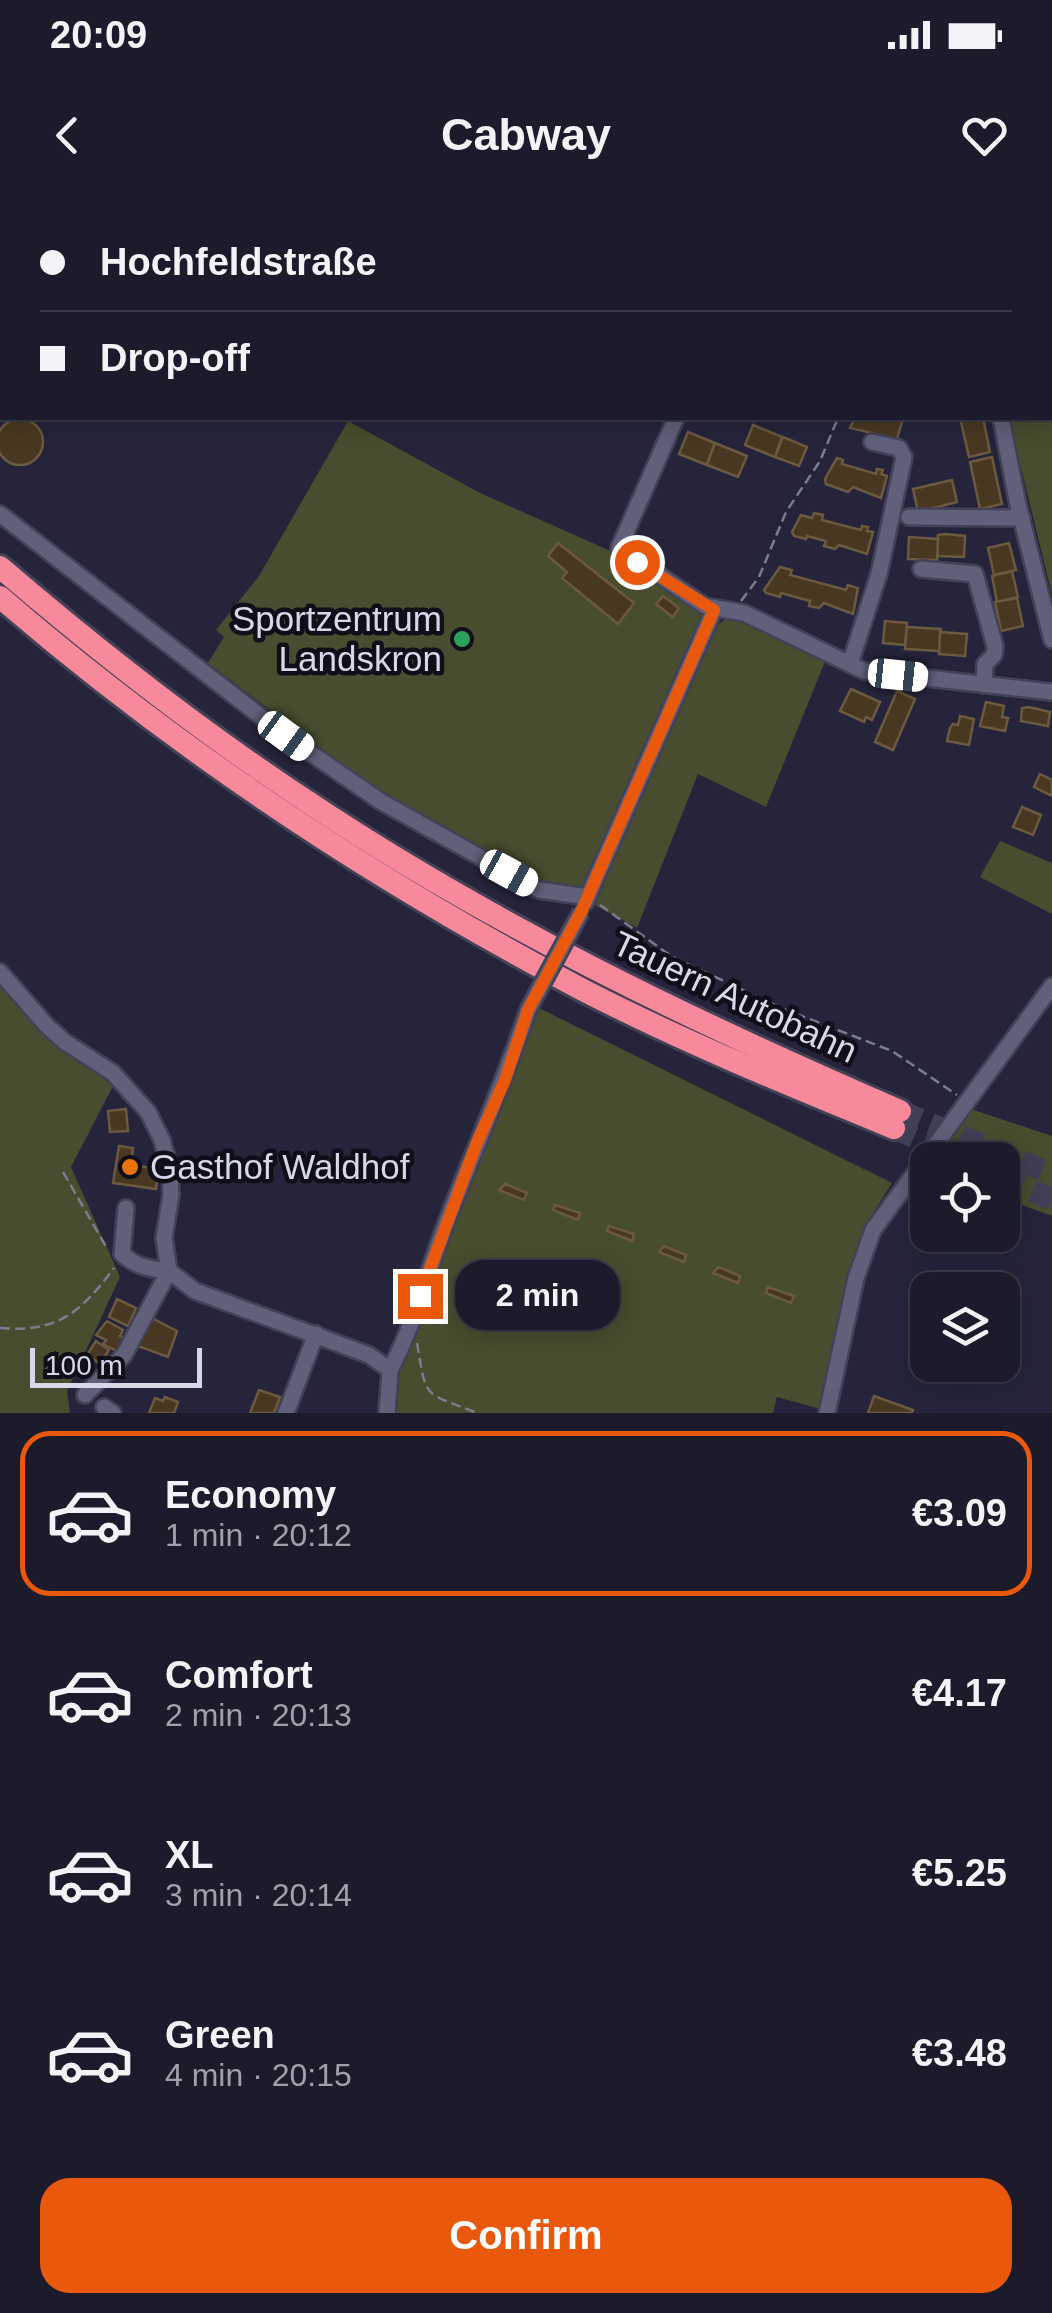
<!DOCTYPE html>
<meta charset="utf-8">
<style>
body{margin:0;font-family:Helvetica,sans-serif;background:#292838;color:#f1f3f6;height:100vh;display:flex;flex-direction:column;font-size:38px;white-space:nowrap}
*{box-sizing:border-box;margin:0}
p{font-size:32px;color:#a0a1a9}
.icon{flex:none;width:55px;height:55px;fill:none;stroke:currentColor;stroke-width:2;stroke-linecap:round;stroke-linejoin:round}
.map{position:relative;height:1213px;overflow:hidden}
.panel{display:flex;flex-direction:column;background:#1c1b2c;flex:1}
.panel>*{flex:none}
.hud{position:absolute;left:0px;top:0px;width:1052px;height:220px;box-shadow:0 5px 25px #0003,0 0 0 2px #3a3948;display:grid;align-content:center;height:220px;padding:0 40px;background:#1c1b2c}
.fabs{position:absolute;left:910px;top:942px;display:grid;gap:20px}
.fabs a{display:grid;place-items:center;width:110px;height:110px;border-radius:20px;background:#1c1b2c;box-shadow:0 5px 25px #0003,0 0 0 2px #3a3948;font-size:50px}
.scale{position:absolute;left:30px;bottom:25px;width:172px;box-sizing:border-box;padding-left:10px;border:5px solid #d6d7e7;border-top:0;font-size:28px;line-height:35px;white-space:nowrap;color:#d6d7e7;-webkit-text-stroke:8px #0f0e19;paint-order:stroke}
.end{position:absolute;width:45px;height:45px;margin:-22px;border:12px solid #ea580c;background:#fff;box-shadow:0 0 0 5px #fff}
.from{border-radius:50%}
.bubble{position:absolute;height:70px;border-radius:30px;background:#1c1b2c;box-shadow:0 5px 25px #0003,0 0 0 2px #3a3948;font-size:32px;font-weight:700;line-height:70px;text-align:center}
.car{position:absolute;width:30px;height:60px;margin:-30px -15px;border-radius:12px;box-shadow:0 0 8px 2px #0007;background:linear-gradient(#fff 24%,#345 0 40%,#fff 0 76%,#345 0 86%,#fff 0)}
.hud b{display:flex;align-items:center;gap:35px;height:95px;font-size:38px}
.hud b+b{border-top:2px solid #3a3948}
.hud i{width:25px;height:25px;background:#f1f3f6}
ul{padding:18px 0 0;list-style:none}
li{display:flex;align-items:center;gap:30px;height:165px;margin:0 20px 15px;padding:0 20px;border:5px solid transparent;border-radius:30px}
li div{flex:1}
li b{display:block;font-size:38px}
li em{font-style:normal;font-weight:700}
li.active{border-color:#ea580c}
li>.icon{width:90px;height:90px;stroke-width:1.5}
.button{display:flex;gap:20px;margin-top:auto;padding:20px 40px}
.button a{flex:1;height:115px;border-radius:30px;background:#ea580c;color:#fff;font-size:40px;font-weight:700;line-height:115px;text-align:center}
.status{display:flex;justify-content:space-between;align-items:center;height:70px;padding:0 50px;background:#1c1b2c;direction:ltr}
.status svg{height:28px;fill:currentColor}
header{display:flex;justify-content:space-between;align-items:center;height:130px;padding:0 40px;background:#1c1b2c;font-size:45px;font-weight:700}
.map>svg:first-child{display:block}
.green{fill:#474d2e}
.building{fill:#493821;stroke:#6b5940;stroke-width:2.5}
.lines{fill:none;stroke-linecap:round;stroke-linejoin:round}
.highway-tunnel{stroke:#403f55;stroke-width:22;stroke-dasharray:22 11;stroke-linecap:butt}
.minor-casing{stroke:#424155;stroke-width:20}
.highway-casing{stroke:#424155;stroke-width:28}
.path{stroke:#7c7c90;stroke-width:2.5;stroke-dasharray:10 5;stroke-linecap:butt}
.minor{stroke:#60607b;stroke-width:15}
.highway{stroke:#f7899a;stroke-width:22}
.minor-bridge-casing{stroke:#424155;stroke-width:20;stroke-linecap:butt}
.minor-bridge{stroke:#60607b;stroke-width:15}
.route{stroke:#ea580c;stroke-width:12}
.leisure-dot{fill:#2e9e5b;stroke:#0f0e19;stroke-width:4}
.food-dot{fill:#e8710a;stroke:#0f0e19;stroke-width:4}
.labels{text-anchor:middle;stroke-width:9;stroke-linejoin:round;paint-order:stroke}
.poi-label{font-size:35px;fill:#d6d7e7;stroke:#0f0e19;text-anchor:end}
.street-label{font-size:35px;fill:#d6d7e7;stroke:#0f0e19}
</style>
<div class="status"><b>20:09</b><svg viewBox="0 0 49 12"><path d="M0 12V9h3v3zM5 12V6h3v6zM10 12V3h3v9zM15 12V0h3v12zM26 1h20v11H26zM47 4h2v5h-2z"/></svg></div>
<header><svg class="icon" aria-label="back" viewBox="0 0 24 24"><path d="M15 5l-7 7 7 7"/></svg>Cabway<svg class="icon" aria-label="heart" viewBox="0 0 24 24"><path d="M12 20l-8-8c-3-5 5-10 8-4 3-6 11-1 8 4z"/></svg></header>
<div class="map">
<svg width="1052" height="1213" viewBox="0 0 1052 1213">
<rect width="100%" height="100%" fill="#25243b"/>
<g class="green">
<path d="M1050,192H1052V395L1009,218H1050Z"/>
<path d="M348,221L480,293L615,353L712,415L590,684L573,690L548,686L429,623L350,571L208,463L224,437L216,430L259,376Z"/>
<path d="M728,417L739,418L826,459L766,607L698,574L637,728L591,703L662,532L718,425Z"/>
<path d="M1000,641L1052,663V714L980,677Z"/>
<path d="M0,780L39,829L113,886L71,967L120,1077L67,1191L70,1213H0Z"/>
<path d="M539,808L892,983L867,1023L856,1050L820,1209L777,1197L773,1213H397L399,1172L423,1104Z"/>
<path d="M971,909L1052,936V1016L1003,998L1002,960H934Z"/>
</g>
<g class="building">
<path d="M855,218H903L897,239L850,228Z"/>
<path d="M960,218H983L990,252L969,257Z"/>
<circle cx="20" cy="242" r="23"/>
<path d="M753,225L782,237L775,257L745,245Z"/>
<path d="M688,232L715,243L707,265L679,254Z"/>
<path d="M783,237L807,247L799,266L775,257Z"/>
<path d="M715,243L747,256L738,277L707,265Z"/>
<path d="M992,257L1002,304L980,309L970,262Z"/>
<path d="M837,258L843,260L842,264L876,274L877,269L883,270L881,274L887,276L881,298L853,287L848,292L826,284L825,279Z"/>
<path d="M952,280L957,302L918,312L913,289Z"/>
<path d="M814,313L823,315L822,320L861,330L862,326L868,327L867,331L873,332L867,354L839,345L835,349L824,346L826,341L807,336L806,339L794,336L792,332L801,315L812,318Z"/>
<path d="M945,334L965,336L964,357L937,356L938,335Z"/>
<path d="M909,337L938,339L937,360L908,359Z"/>
<path d="M558,343L634,403L618,424L562,378L567,372L548,356Z"/>
<path d="M1009,343L1016,370L994,375L988,348Z"/>
<path d="M780,367L792,370L790,375L846,390L848,385L858,388L853,414L824,403L819,408L809,406L810,401L781,393L780,397L766,393L764,390Z"/>
<path d="M1012,371L1018,397L997,402L992,376Z"/>
<path d="M663,396L679,408L673,417L656,404Z"/>
<path d="M1017,398L1023,426L1001,431L995,402Z"/>
<path d="M885,421L907,423L905,445L883,443Z"/>
<path d="M907,427L941,429L939,451L905,449Z"/>
<path d="M940,432L967,434L965,456L939,454Z"/>
<path d="M851,489L880,502L872,520L866,517L864,522L840,511Z"/>
<path d="M897,491L915,499L893,550L875,542Z"/>
<path d="M986,502L1004,506L1002,517L1008,518L1005,531L980,526Z"/>
<path d="M1029,507L1050,512L1048,526L1021,521L1022,508Z"/>
<path d="M960,516L974,519L969,545L947,541L950,528L953,524L958,525Z"/>
<path d="M1040,574L1052,580V596L1034,587Z"/>
<path d="M1022,607L1041,615L1033,635L1013,627Z"/>
<path d="M126,909L128,931L110,932L108,911Z"/>
<path d="M119,946L133,948L131,965L159,969L156,989L113,983Z"/>
<path d="M505,984L527,993L524,1000L499,990Z"/>
<path d="M555,1005L580,1013L578,1020L553,1010Z"/>
<path d="M609,1026L634,1034L632,1041L607,1031Z"/>
<path d="M664,1046L686,1055L684,1062L659,1052Z"/>
<path d="M718,1067L740,1076L738,1083L713,1073Z"/>
<path d="M768,1087L794,1096L791,1103L766,1093Z"/>
<path d="M117,1099L136,1108L128,1126L109,1117Z"/>
<path d="M148,1116L177,1131L168,1157L138,1146Z"/>
<path d="M107,1121L123,1130L120,1136L127,1139L117,1151L103,1144L106,1140L96,1135Z"/>
<path d="M96,1141L109,1150L100,1164L87,1155Z"/>
<path d="M259,1190L280,1197L274,1213H250Z"/>
<path d="M874,1196L913,1210L912,1213H868Z"/>
<path d="M165,1197L178,1202L174,1213H149L155,1198L163,1201Z"/>
</g>
<g class="lines">
<g class="highway-tunnel">
<path d="M900,911L1052,974"/>
<path d="M894,928L963,960"/>
<path d="M1002,978L1052,999"/>
</g>
<defs>
<g id="minor">
<path d="M74,0L78,2"/>
<path d="M595,0L601,2"/>
<path d="M670,0V2"/>
<path d="M968,0V2"/>
<path d="M119,2V0"/>
<path d="M776,2L777,0"/>
<path d="M0,27L2,29"/>
<path d="M0,171L2,166"/>
<path d="M1050,186L1052,185"/>
<path d="M676,218L619,348L705,406L744,413L864,471L1052,492"/>
<path d="M1001,218L1018,305L1052,440"/>
<path d="M0,314L286,536L380,601L539,690L588,697"/>
<path d="M909,317L1022,318"/>
<path d="M921,369L975,374L995,446L994,455L985,464L984,485"/>
<path d="M850,464L879,374L904,257L899,248L872,242"/>
<path d="M585,703L714,410"/>
<path d="M0,772L47,826L65,842L113,873L148,912L162,940L170,968L171,995L164,1038L169,1071L195,1091L369,1155L390,1170L387,1213"/>
<path d="M126,1008L122,1054C136,1067 151,1069 169,1071"/>
<path d="M390,1170C414,1125 427,1074 445,1026C472,954 504,884 528,810"/>
<path d="M85,1195L124,1155L169,1071"/>
<path d="M104,1207L113,1213"/>
<path d="M286,1213L316,1134"/>
<path d="M827,1213L856,1078L873,1030L1052,786"/>
</g>
<g id="highway">
<path d="M0,367C98,451 200,531 308,602C494,726 696,823 900,911"/>
<path d="M0,397C177,550 376,681 583,790C684,842 789,885 894,928"/>
</g>
</defs>
<use href="#minor" class="minor-casing"/>
<use href="#highway" class="highway-casing"/>
<g class="path">
<path d="M857,2V0"/>
<path d="M1050,27H1052"/>
<path d="M1050,74L1052,77"/>
<path d="M741,401L759,377L786,312L820,261L838,218"/>
<path d="M600,705L671,756L781,808L892,851L957,895"/>
<path d="M63,972L108,1050"/>
<path d="M0,1128C58,1133 81,1112 114,1068"/>
<path d="M417,1143C427,1201 422,1191 477,1213"/>
</g>
<use href="#minor" class="minor"/>
<use href="#highway" class="highway"/>
<defs>
<path id="minor-bridge" d="M528,810L581,712"/>
</defs>
<use href="#minor-bridge" class="minor-bridge-casing"/>
<use href="#minor-bridge" class="minor-bridge"/>
</g>
<g class="lines">
<path class="route" d="M420,1096L476,945L505,880L528,810L581,712L714,410L637,362"/>
</g>
<circle class="leisure-dot" cx="462" cy="439" r="10"/>
<circle class="food-dot" cx="130" cy="967" r="10"/>
<g class="labels">
<g class="poi-label">
<text x="442" y="431">Sportzentrum<tspan x="442" dy="40">Landskron</tspan></text>
<text x="150" y="979" text-anchor="start">Gasthof Waldhof</text>
</g>
<g class="street-label">
<text transform="translate(735 797) rotate(25)" y="12">Tauern Autobahn</text>
</g>
</g>
</svg>
<div class="fabs">
<a><svg class="icon" aria-label="locate" viewBox="0 0 24 24"><circle cx="12" cy="12" r="6"/><path d="M12 2v4M12 18v4M2 12h4M18 12h4"/></svg></a>
<a><svg class="icon" aria-label="layers" viewBox="0 0 24 24"><path d="M12 4l9 5-9 5-9-5zM3 14l9 5 9-5"/></svg></a>
</div>
<div class="scale">100 m</div>
<i class="end from" style="left:637px;top:362px"></i>
<i class="end" style="left:420px;top:1096px"></i>
<div class="bubble" style="left:455px;top:1060px;width:165px">2 min</div>
<i class="car" style="left:898px;top:475px;rotate:96deg"></i>
<i class="car" style="left:286px;top:536px;rotate:126deg"></i>
<i class="car" style="left:509px;top:673px;rotate:119deg"></i>
<div class="hud">
<b><i class="from"></i>Hochfeldstraße</b>
<b><i></i>Drop-off</b>
</div>
</div>
<section class="panel">
<ul>
<li class="active"><svg class="icon" aria-label="car" viewBox="0 0 24 24"><path d="M5 17H2v-5l4-1 3-4h7l3 4 3 1v5h-3M9 17h6M6 11h13"/><circle cx="7" cy="17" r="2"/><circle cx="17" cy="17" r="2"/></svg><div><b>Economy</b><p>1 min · 20:12</p></div><em>€3.09</em></li>
<li><svg class="icon" aria-label="car" viewBox="0 0 24 24"><path d="M5 17H2v-5l4-1 3-4h7l3 4 3 1v5h-3M9 17h6M6 11h13"/><circle cx="7" cy="17" r="2"/><circle cx="17" cy="17" r="2"/></svg><div><b>Comfort</b><p>2 min · 20:13</p></div><em>€4.17</em></li>
<li><svg class="icon" aria-label="car" viewBox="0 0 24 24"><path d="M5 17H2v-5l4-1 3-4h7l3 4 3 1v5h-3M9 17h6M6 11h13"/><circle cx="7" cy="17" r="2"/><circle cx="17" cy="17" r="2"/></svg><div><b>XL</b><p>3 min · 20:14</p></div><em>€5.25</em></li>
<li><svg class="icon" aria-label="car" viewBox="0 0 24 24"><path d="M5 17H2v-5l4-1 3-4h7l3 4 3 1v5h-3M9 17h6M6 11h13"/><circle cx="7" cy="17" r="2"/><circle cx="17" cy="17" r="2"/></svg><div><b>Green</b><p>4 min · 20:15</p></div><em>€3.48</em></li>
</ul>
<div class="button"><a>Confirm</a></div>
</section>
